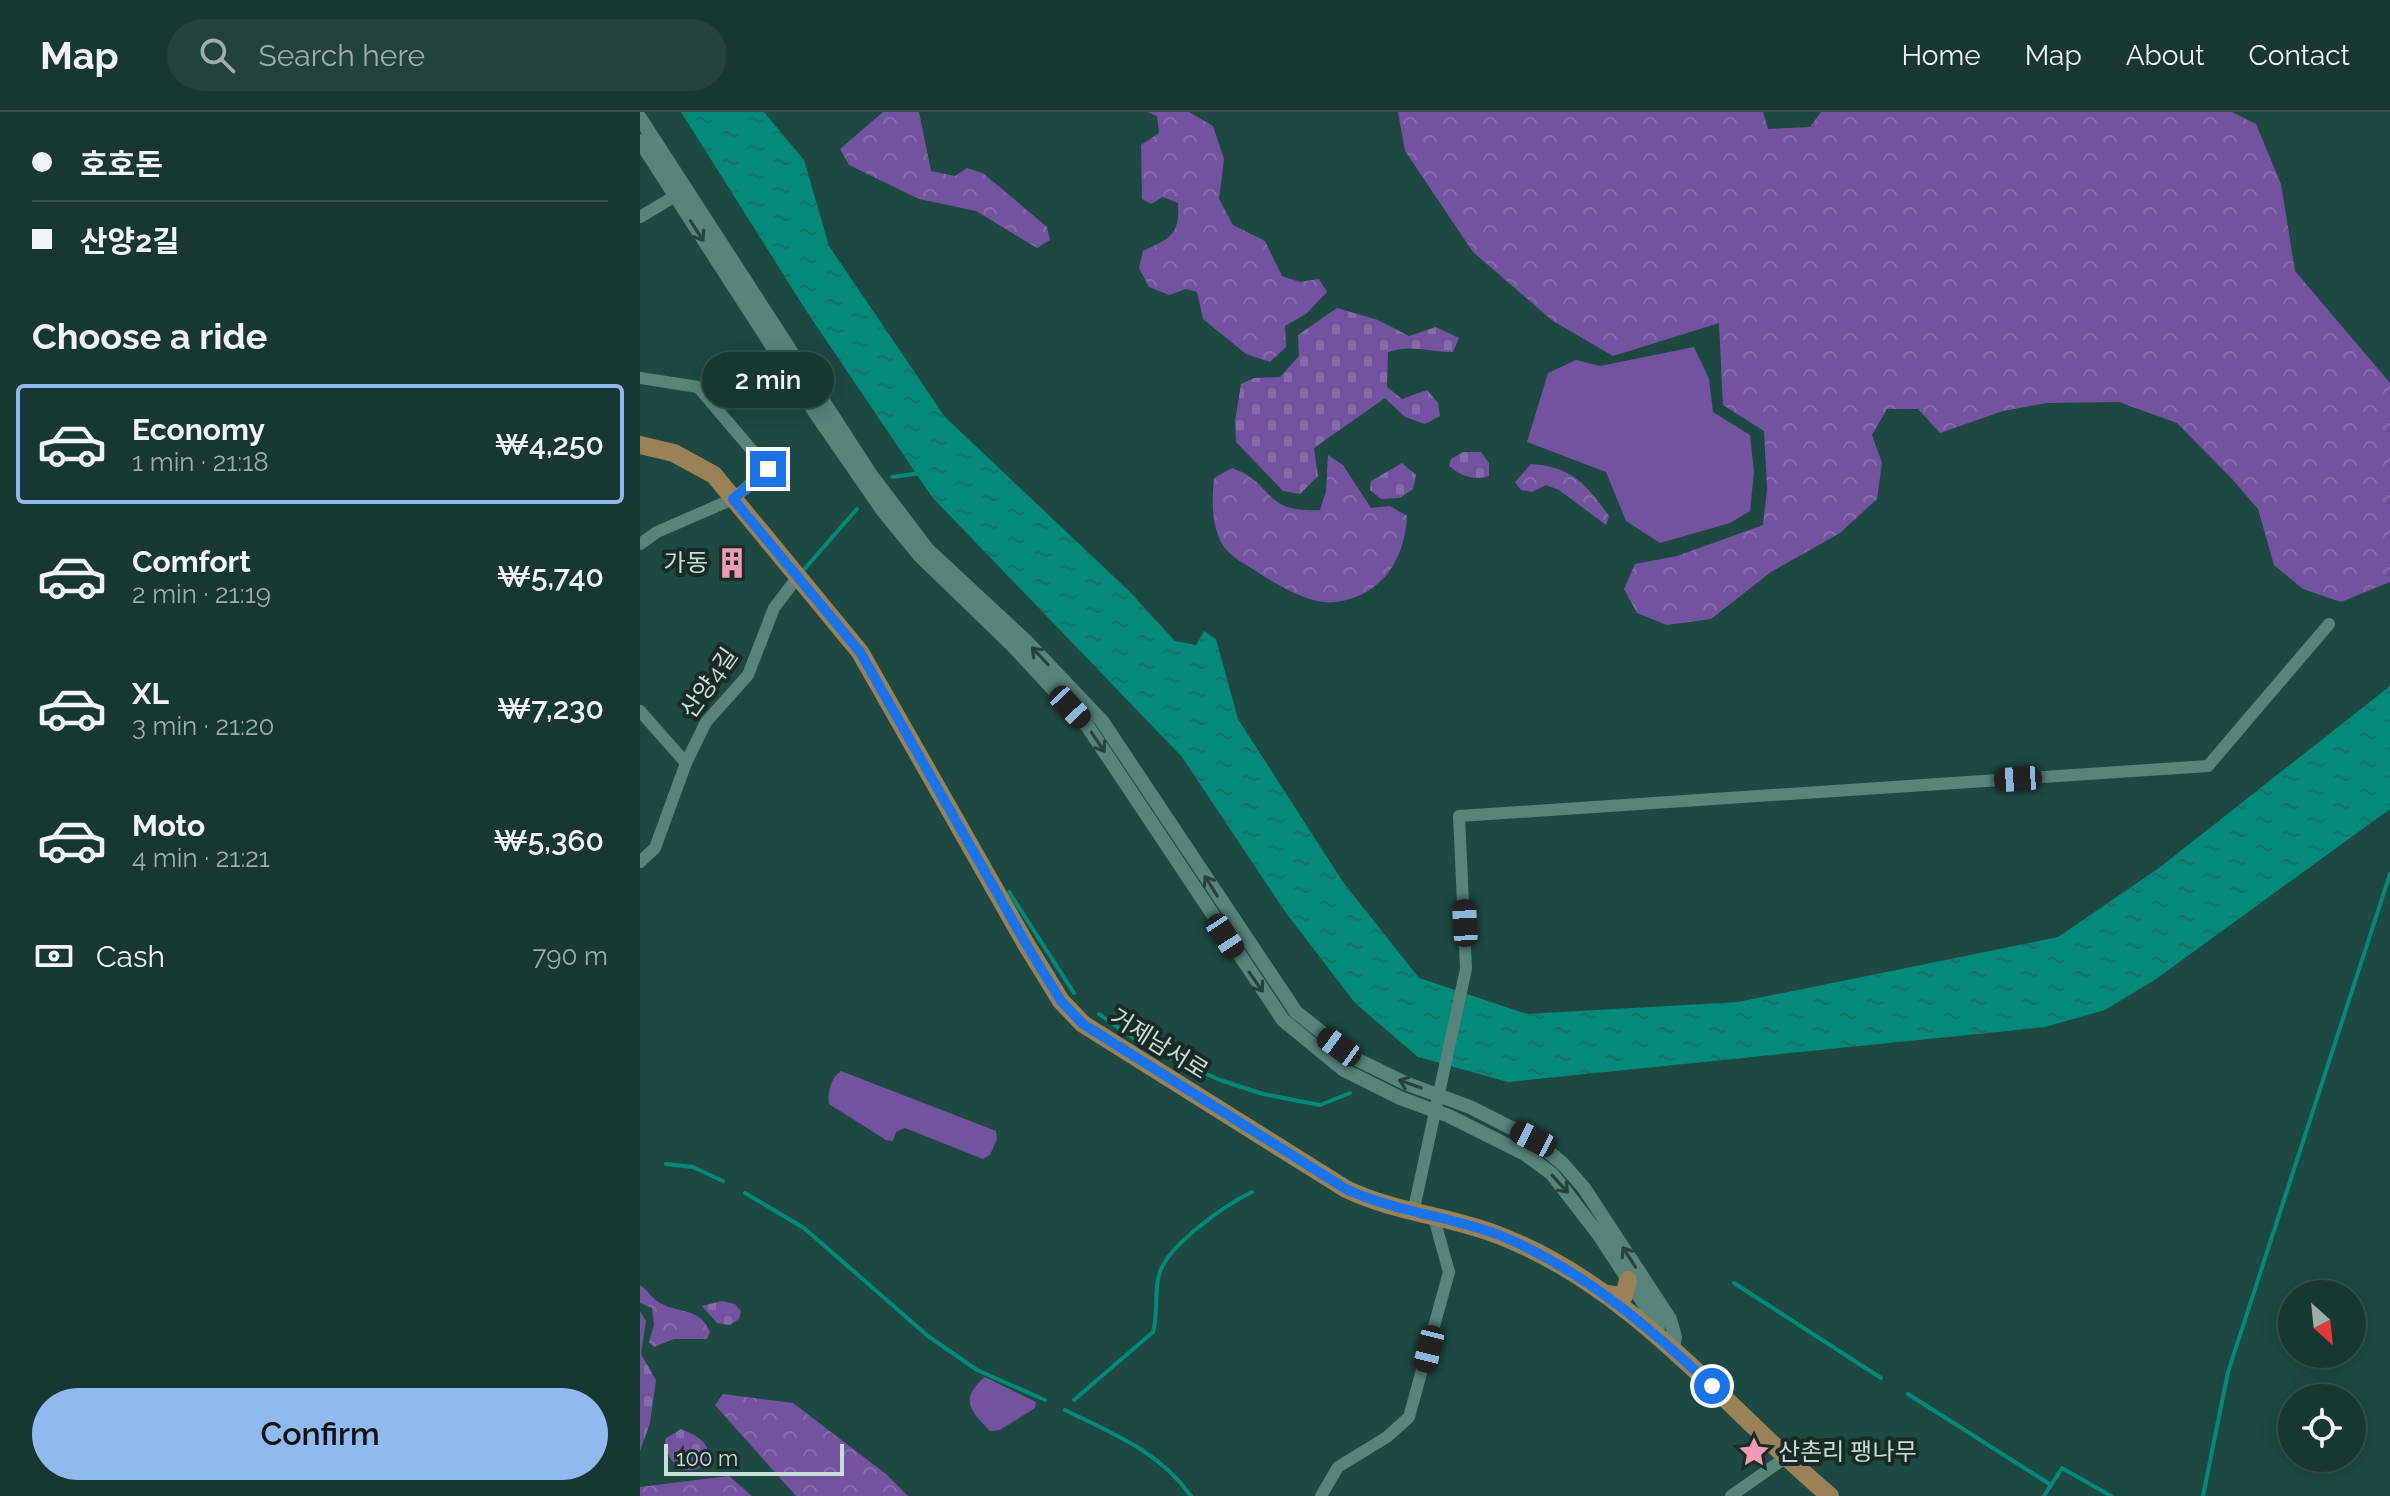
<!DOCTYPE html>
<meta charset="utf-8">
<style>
body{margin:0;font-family:Raleway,"Noto Sans KR",sans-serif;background:#23423e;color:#f1f3f6;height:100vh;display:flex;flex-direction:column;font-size:30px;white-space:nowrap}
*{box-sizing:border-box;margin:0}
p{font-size:26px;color:#9eacac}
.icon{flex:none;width:44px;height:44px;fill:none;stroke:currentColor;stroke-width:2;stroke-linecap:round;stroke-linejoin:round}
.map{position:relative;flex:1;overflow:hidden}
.sheet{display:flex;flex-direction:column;background:#163732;width:640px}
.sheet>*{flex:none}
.hud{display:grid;align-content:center;height:176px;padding:0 32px;background:#163732}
.needle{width:52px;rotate:153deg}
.buttons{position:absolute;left:1638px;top:1168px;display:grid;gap:16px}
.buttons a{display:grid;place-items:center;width:88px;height:88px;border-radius:50%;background:#163732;box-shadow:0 4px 20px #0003,0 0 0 2px #35514d;font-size:40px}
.scale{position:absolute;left:24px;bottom:20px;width:180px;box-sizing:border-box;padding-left:8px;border:4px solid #c7ded9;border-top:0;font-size:22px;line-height:28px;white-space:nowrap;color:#c7ded9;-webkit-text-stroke:6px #192b28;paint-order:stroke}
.end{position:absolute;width:36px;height:36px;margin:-18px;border:10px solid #1a73e8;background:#fff;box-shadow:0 0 0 4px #fff}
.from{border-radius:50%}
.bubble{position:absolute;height:56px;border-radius:28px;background:#163732;box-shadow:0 4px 20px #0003,0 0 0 2px #35514d;font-size:26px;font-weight:600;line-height:56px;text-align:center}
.car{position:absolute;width:24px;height:48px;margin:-24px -12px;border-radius:10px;box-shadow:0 0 6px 2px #0007;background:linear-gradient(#222 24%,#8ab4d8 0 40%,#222 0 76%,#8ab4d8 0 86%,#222 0)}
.hud b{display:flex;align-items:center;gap:28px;height:76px;font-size:30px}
.hud b+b{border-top:2px solid #35514d}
.hud i{width:20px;height:20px;background:#f1f3f6}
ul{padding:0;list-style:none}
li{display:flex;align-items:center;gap:24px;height:120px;margin:0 16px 12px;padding:0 16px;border:4px solid transparent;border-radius:8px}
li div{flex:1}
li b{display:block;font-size:30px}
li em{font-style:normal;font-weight:600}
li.active{border-color:#90b9f0}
li>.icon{width:72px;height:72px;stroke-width:1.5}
h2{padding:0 32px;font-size:36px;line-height:96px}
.pay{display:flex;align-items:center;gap:20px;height:88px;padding:0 32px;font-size:30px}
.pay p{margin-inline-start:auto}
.cta{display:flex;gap:16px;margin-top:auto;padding:16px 32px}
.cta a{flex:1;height:92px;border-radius:48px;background:#90b9f0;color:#111;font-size:32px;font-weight:600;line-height:92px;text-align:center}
header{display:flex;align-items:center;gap:48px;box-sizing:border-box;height:112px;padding:0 40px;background:#163732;border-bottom:2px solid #35514d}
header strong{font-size:38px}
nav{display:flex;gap:44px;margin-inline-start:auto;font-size:28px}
.search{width:560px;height:72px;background:#23423e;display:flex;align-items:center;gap:20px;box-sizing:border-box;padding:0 28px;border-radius:44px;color:#9eacac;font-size:30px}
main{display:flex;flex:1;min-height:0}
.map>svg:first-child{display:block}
.green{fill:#73539f}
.forest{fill:url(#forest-crowns)}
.cemetery{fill:url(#cemetery-stones)}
.water{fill:url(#water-ripples)}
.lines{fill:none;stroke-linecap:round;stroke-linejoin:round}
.stream{stroke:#038a7a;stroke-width:4}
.minor{stroke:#58847c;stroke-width:12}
.tertiary{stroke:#58847c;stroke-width:14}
.primary{stroke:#9b8256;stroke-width:18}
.oneway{stroke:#29413d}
.route{stroke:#1a73e8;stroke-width:10}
.labels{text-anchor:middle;stroke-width:8;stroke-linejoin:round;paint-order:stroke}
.poi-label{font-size:24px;fill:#c7ded9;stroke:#192b28;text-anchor:end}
.street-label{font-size:24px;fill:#c7ded9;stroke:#192b28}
</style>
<header>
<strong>Map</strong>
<div class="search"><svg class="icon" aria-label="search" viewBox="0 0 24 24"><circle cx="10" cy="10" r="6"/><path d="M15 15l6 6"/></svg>Search here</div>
<nav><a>Home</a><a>Map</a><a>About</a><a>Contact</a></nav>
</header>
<main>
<section class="sheet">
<div class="hud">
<b><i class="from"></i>호호돈</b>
<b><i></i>산양2길</b>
</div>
<h2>Choose a ride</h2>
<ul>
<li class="active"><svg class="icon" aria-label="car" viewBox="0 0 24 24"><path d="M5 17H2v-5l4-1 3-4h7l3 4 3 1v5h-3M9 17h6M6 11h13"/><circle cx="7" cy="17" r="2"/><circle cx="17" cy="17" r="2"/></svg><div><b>Economy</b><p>1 min · 21:18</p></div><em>₩4,250</em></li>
<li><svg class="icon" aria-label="car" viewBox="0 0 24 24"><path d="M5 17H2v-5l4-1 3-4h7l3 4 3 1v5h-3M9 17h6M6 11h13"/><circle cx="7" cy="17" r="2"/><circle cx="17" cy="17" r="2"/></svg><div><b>Comfort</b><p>2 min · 21:19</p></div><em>₩5,740</em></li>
<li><svg class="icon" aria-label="car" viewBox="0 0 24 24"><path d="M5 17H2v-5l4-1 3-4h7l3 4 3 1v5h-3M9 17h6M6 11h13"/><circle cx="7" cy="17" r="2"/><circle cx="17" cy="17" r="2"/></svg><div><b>XL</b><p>3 min · 21:20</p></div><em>₩7,230</em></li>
<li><svg class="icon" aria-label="car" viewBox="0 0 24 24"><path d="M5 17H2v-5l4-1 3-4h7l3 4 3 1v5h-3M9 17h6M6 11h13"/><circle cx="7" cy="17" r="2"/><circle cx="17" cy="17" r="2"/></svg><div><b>Moto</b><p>4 min · 21:21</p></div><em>₩5,360</em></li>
</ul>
<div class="pay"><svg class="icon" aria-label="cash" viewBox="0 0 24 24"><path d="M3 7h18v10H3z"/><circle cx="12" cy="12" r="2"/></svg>Cash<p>790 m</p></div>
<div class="cta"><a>Confirm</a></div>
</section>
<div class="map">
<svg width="1750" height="1384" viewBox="0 0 1750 1384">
<defs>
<pattern id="forest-crowns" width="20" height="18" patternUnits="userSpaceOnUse" patternTransform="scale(2)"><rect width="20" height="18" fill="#73539f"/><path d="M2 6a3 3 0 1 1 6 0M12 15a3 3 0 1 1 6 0" fill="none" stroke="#856bac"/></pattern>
<pattern id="cemetery-stones" width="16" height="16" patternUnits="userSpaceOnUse" patternTransform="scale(2)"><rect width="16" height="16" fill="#73539f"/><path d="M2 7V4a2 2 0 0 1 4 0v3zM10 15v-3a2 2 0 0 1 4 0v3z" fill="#856bac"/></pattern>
<pattern id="water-ripples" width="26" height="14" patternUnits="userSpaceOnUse" patternTransform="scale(2)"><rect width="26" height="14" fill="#038a7a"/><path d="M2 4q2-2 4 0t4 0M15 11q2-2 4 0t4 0" fill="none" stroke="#177166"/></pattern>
</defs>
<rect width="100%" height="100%" fill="#1d4942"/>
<g class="green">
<path d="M1054,235L1069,267L1073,300L1110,323L1114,360L1110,399L1090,411L1020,431L986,409L966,360L887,330L908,261L936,248L960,254Z"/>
<path d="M201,959L356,1019L357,1027L350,1043L343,1047L265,1016L256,1020L253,1029L246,1028L189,992C187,981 191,965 201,959Z"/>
<path d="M345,1265L396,1290L395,1296L360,1318L350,1319C330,1299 319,1287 345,1265Z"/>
</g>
<g class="forest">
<path d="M243,0H279L291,59L315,64L327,56L343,61L407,115L410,128L397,136L336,99L279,87L209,53L200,37Z"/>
<path d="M507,0H549L573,14L584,47L579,87L593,113L625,129L642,164L660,170L679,167L687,180L666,202L645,214L646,235L630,250L606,242L563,207L557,180L546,177L529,183L509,175L499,156L503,139C530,126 540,124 538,91L523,85L511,92L502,87L501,33L519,21L517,4Z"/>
<path d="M758,0H1123L1128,17L1170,15L1181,0H1592L1616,12L1641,72L1655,159L1750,271V470L1701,490L1663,477L1634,453L1618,397L1593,368L1537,311L1479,290L1407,291L1363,299L1300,321L1278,297H1247L1232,323L1242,351L1237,387L1200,421L1131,460L1071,507L1027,513L997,501L984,477L995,452L1037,444L1123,413L1127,377L1124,319L1083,293L1079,211L973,244L913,209L833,140L765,39Z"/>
<path d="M688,343L703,353L731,396L750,394L767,404C765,447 742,484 696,490C672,494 635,472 616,459C606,453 588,443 582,432C571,412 572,387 574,366L592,356C636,372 621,401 680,398L686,379Z"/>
<path d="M891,352C932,355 945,371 969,404L966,413L919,378L906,373L892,380L881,378L875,370Z"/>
<path d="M0,1173C7,1178 13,1187 20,1191C40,1202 60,1195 70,1220L67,1227H34L14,1235L9,1230L14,1213L12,1196L0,1191Z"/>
<path d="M83,1282L153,1291L246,1362L268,1384H156L75,1293Z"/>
<path d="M89,1364L112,1384H0V1375Z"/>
</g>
<g class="cemetery">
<path d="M697,196L738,208L769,224L796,215L819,226L813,240C789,240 772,232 748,240L747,275L762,287L787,278L798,291L800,304L785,312L765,305L745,286L674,336L678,364L660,382L643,379L596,330L595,309L601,272L614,266L640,265L659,244L658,223Z"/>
<path d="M823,340H841L849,351V364C834,369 821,364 809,354L811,347Z"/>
<path d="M762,351L776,363L773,377L760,386L741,387L730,378L731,369Z"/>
<path d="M82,1189L95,1192L101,1199L99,1207L90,1213L77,1211L62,1194Z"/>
<path d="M0,1199L6,1209L1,1242L16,1268L10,1311L0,1339Z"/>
<path d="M41,1317C59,1325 70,1329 69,1350C46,1369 26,1352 25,1327Z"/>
</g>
<path class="water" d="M41,0H124L164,48L189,134L305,305L489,479L535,529L556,533L564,519L576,527L598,607L703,770L779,866L887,902L1098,890L1418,825L1519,756L1750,574V697L1516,867L1465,898L1405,915L868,970L778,945L715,891L646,801L542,645L292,385L167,200Z"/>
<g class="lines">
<g class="stream">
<path d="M252,365L281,361"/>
<path d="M161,461L217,397"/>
<path d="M369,780L434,881"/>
<path d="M459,902L508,936L580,968L623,982L680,993L710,981"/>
<path d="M26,1052L53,1055L83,1069"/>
<path d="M105,1081L164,1116L288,1224L337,1258L405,1288"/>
<path d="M1094,1171L1241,1266"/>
<path d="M1268,1282L1411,1373"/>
<path d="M434,1288L513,1220C519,1201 513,1175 521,1157C533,1130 585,1093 612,1080"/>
<path d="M425,1298C473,1322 519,1339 551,1384"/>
<path d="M1404,1384L1422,1356L1471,1384"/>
<path d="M1563,1384L1588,1260L1750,762"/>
</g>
<g class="minor">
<path d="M0,105L42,80"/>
<path d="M0,266L58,275L128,357L93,387L17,420L0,432"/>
<path d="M0,599L46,651"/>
<path d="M0,750L15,736L46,651L66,610L108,563L134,496L159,463"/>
<path d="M773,1101L826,857L819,704L1568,654L1689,512"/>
<path d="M681,1384L698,1355L747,1325L769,1305L809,1160L794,1106"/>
<path d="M1091,1384L1145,1346"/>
</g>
<g class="tertiary">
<path d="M0,6L231,363L288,438L387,530L462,609L656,900L714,946L765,971L830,995L893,1027L923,1052L944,1076L1030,1207L1035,1225L1033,1238"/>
<path d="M0,29L174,299L243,399L280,444L374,535L448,615L643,908L704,958L760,986L809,1004L885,1042L912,1062L959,1123L1018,1213L1017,1224"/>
</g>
<g class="primary">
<path d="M0,333L34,341L74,363L220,540L386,832L421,889L443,912L706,1077C756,1101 812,1104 863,1125C995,1177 1084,1295 1190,1384"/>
<path d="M967,1182L984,1184L988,1168"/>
</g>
</g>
<defs><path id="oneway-shaft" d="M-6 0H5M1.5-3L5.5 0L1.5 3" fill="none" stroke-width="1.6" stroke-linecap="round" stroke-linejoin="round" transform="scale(2)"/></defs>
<g class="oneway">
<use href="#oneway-shaft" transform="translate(57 119) rotate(57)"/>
<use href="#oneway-shaft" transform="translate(400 544) rotate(-133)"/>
<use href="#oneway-shaft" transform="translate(458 630) rotate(56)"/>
<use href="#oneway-shaft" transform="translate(571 774) rotate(-122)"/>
<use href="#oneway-shaft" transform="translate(616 870) rotate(55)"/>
<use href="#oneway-shaft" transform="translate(770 972) rotate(-160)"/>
<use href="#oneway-shaft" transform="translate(920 1072) rotate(48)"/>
<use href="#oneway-shaft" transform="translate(989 1145) rotate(-123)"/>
</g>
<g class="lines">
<path class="route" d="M128,357L93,387L220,540L386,832L421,889L443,912L706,1077C757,1101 813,1104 864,1125C945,1160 1009,1215 1072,1274"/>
</g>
<defs>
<symbol id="building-bare" viewBox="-9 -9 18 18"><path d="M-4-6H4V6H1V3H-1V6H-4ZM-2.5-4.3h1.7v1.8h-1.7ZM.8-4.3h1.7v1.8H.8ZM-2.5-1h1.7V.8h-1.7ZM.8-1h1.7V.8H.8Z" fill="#f19ab3" stroke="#192b28" stroke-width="2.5" paint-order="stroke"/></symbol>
<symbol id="sight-bare" viewBox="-9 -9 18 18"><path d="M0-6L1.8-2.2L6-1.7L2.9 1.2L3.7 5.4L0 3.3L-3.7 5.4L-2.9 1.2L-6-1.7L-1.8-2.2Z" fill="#f19ab3" stroke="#192b28" stroke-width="2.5" paint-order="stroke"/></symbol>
</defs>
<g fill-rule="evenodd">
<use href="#building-bare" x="70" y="429" width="44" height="44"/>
<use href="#sight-bare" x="1092" y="1318" width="44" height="44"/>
</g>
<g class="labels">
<g class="poi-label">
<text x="68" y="459">가동</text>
<text x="1138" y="1348" text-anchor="start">산촌리 팽나무</text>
</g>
<g class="street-label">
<text transform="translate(69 571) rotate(-55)" y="8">산양4길</text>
<text transform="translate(519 932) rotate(32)" y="8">거제남서로</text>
</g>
</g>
</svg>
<div class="buttons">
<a><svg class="needle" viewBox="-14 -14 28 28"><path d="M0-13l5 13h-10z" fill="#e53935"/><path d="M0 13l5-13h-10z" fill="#9eacac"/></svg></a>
<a><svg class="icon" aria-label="locate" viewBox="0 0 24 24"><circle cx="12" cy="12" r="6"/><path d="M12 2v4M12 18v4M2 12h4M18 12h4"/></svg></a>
</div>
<div class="scale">100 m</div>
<i class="end from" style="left:1072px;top:1274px"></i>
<i class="end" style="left:128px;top:357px"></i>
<div class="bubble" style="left:62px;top:240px;width:132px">2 min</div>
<i class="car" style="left:430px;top:595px;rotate:137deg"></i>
<i class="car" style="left:1378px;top:667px;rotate:266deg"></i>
<i class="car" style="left:825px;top:811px;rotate:357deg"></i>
<i class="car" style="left:585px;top:824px;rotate:147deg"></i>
<i class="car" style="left:699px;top:935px;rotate:306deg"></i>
<i class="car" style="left:893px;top:1027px;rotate:297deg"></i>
<i class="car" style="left:789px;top:1237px;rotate:194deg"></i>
</div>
</main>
